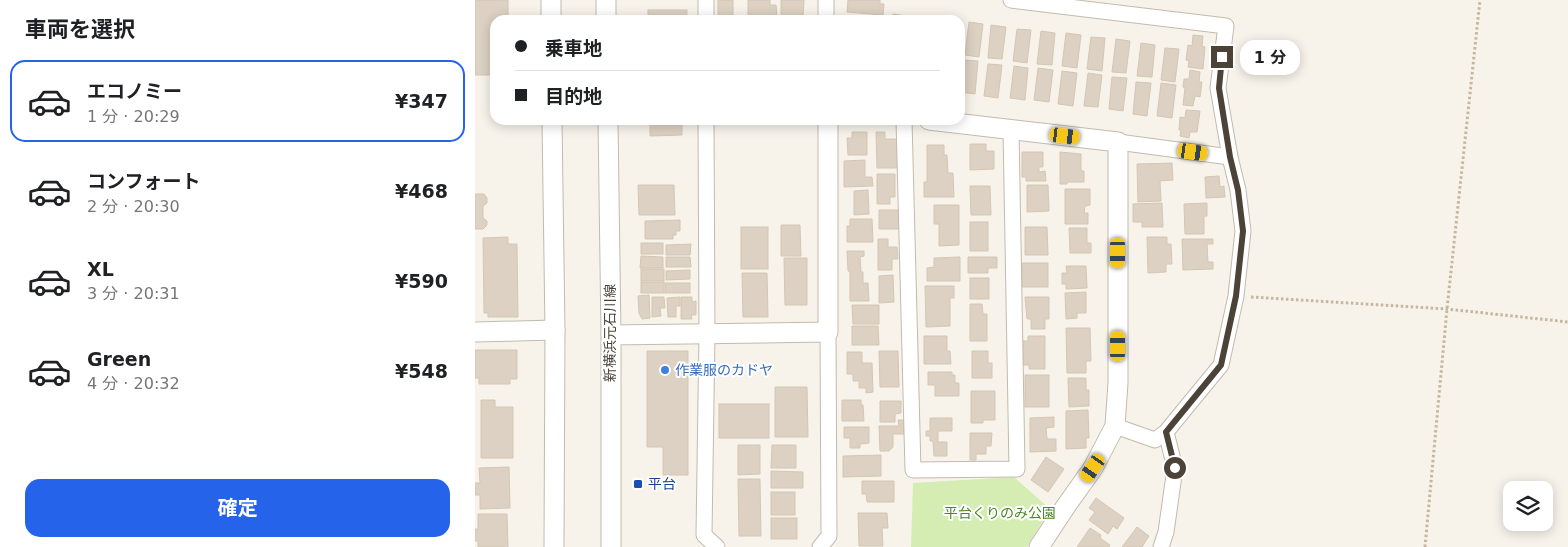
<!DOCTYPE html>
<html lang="ja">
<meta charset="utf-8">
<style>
body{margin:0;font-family:"DejaVu Sans","Noto Sans JP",sans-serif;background:#f2f2f2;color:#202124;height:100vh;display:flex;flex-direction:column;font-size:19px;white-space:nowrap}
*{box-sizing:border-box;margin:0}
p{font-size:16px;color:#757577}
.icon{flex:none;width:28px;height:28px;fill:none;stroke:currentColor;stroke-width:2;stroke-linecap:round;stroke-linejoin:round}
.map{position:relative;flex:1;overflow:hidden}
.sheet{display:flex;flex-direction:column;background:#fff;width:475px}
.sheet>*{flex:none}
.banner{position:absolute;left:15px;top:15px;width:475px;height:110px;border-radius:15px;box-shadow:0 2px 12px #0003;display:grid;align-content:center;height:110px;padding:0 25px;background:#fff}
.controls{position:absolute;left:1028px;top:481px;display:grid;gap:10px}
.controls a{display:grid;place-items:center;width:50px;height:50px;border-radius:10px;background:#fff;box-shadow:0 2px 12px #0003;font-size:25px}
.end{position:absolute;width:22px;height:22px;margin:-11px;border:6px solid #4c4338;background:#fff;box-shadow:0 0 0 2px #fff}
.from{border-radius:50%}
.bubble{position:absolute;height:35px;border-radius:15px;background:#fff;box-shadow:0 2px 12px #0003;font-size:16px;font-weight:700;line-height:35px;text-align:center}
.car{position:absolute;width:15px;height:30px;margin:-15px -8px;border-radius:6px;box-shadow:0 0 4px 1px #0007;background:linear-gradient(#f5c518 24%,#345 0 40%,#f5c518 0 76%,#345 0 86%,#f5c518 0)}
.banner b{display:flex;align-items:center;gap:18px;height:48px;font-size:19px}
.banner b+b{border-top:1px solid #e0e0e0}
.banner i{width:12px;height:12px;background:#202124}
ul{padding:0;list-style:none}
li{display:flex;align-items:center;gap:15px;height:82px;margin:0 10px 8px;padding:0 15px;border:2px solid transparent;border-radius:15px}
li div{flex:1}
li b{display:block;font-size:19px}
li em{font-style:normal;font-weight:700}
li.active{border-color:#2563eb}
li>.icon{width:45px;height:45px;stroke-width:1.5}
h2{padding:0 25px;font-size:22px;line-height:60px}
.action{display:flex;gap:10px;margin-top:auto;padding:10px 25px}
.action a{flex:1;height:58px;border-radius:15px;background:#2563eb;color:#fff;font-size:20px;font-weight:700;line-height:58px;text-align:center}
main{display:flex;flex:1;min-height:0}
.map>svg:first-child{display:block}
.green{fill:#d5edb2}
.building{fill:#dcd1c2;stroke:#d5c6b2}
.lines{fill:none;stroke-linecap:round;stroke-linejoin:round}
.minor-casing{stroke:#c3baad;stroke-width:17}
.tertiary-casing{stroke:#c3baad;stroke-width:21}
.path{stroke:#c6b69d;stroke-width:3;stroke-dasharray:2.5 2.5;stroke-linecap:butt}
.minor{stroke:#fff;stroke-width:15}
.tertiary{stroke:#fff;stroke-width:19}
.route{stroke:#4c4338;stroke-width:6}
.shop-dot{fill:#3f7fe0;stroke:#fff;stroke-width:2}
.transit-dot{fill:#1a4fb4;stroke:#fff;stroke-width:2}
.labels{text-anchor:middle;stroke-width:4;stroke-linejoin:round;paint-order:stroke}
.street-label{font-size:14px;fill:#4c4338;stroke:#fff}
.shop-label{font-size:14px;fill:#366cbe;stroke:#fff;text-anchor:start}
.transit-label{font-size:14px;fill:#164399;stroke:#fff;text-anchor:start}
.park-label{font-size:14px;fill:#4d8425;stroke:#fff}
</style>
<main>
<section class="sheet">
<h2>車両を選択</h2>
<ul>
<li class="active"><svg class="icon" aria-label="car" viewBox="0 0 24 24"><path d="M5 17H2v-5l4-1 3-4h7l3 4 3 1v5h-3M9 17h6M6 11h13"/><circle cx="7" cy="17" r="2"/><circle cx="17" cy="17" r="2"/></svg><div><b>エコノミー</b><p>1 分 · 20:29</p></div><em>¥347</em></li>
<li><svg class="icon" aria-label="car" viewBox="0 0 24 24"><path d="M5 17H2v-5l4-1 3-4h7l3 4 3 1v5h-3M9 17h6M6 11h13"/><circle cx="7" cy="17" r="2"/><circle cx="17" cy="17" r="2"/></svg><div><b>コンフォート</b><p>2 分 · 20:30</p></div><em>¥468</em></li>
<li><svg class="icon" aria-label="car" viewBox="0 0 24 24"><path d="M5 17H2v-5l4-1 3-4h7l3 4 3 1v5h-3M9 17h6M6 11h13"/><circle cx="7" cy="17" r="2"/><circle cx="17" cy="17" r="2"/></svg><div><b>XL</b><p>3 分 · 20:31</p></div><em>¥590</em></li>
<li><svg class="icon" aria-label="car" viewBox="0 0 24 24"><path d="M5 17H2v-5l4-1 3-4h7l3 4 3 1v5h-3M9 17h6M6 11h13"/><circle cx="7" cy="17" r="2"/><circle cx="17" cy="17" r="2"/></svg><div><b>Green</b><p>4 分 · 20:32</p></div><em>¥548</em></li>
</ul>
<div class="action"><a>確定</a></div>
</section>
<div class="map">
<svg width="1093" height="547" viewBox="0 0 1093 547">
<rect width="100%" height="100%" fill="#f7f3eb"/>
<path class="green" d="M539,477L575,509L552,547H436L438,483Z"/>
<g class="building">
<path d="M0,0H33V20H20V75H0Z"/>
<rect x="243" y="0" width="15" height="18"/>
<path d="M273,0H295V5H301L302,17L273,18Z"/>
<path d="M306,0H329L328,17H306Z"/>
<path d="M373,0H405V4H409L408,15L372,12Z"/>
<rect x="173" y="10" width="39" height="10"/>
<path d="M418,14L432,16V20H417Z"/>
<path d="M382,17L396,18V20H381Z"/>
<path d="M444,17L458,18V20H443Z"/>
<path d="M494,22L508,24L504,57L490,55Z"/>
<path d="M516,25L531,27L527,59L513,58Z"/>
<path d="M542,29L556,30L552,63L538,61Z"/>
<path d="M566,31L580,33L577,65L562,64Z"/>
<path d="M591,33L606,35L602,68L587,66Z"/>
<path d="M718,35L728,36L727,46L730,47L728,69L713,67L714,61L711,60L713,45L717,46Z"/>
<path d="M616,37L630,38L627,71L612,69Z"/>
<path d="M641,39L655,41L651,73L637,72Z"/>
<path d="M666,43L680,45L677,77L662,76Z"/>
<path d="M690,48L704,49L700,82L686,80Z"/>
<path d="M489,60L503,61L500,94L485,92Z"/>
<path d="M513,64L527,65L523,98L509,96Z"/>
<path d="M539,66L553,68L550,100L535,98Z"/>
<path d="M563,68L578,70L574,102L559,100Z"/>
<path d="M715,70L725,72L724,82H727L725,97L720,96L718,106L708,105L710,88L708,87L709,79H714Z"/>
<path d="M587,71L602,73L598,106L583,104Z"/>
<path d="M613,73L627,75L623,107L609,106Z"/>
<path d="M637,77L652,78L648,111L634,109Z"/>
<path d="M661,82L676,83L672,116L658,114Z"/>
<path d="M686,83L701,85L697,118L682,116Z"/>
<path d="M711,110L725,111L722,132H715L714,138L705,136L706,130H704L705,117L710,118Z"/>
<path d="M175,120H220V121H207V135L175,136Z"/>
<path d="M377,132H392V155H373L372,138H377Z"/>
<path d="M401,132H410V139H422L423,168H402Z"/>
<path d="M495,144H511V151H519V169L495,170Z"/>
<path d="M452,145H469V155H472L473,173H478L479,197H449V182H452Z"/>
<path d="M547,152H568V167H564V172L570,171L571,181H551V177H547Z"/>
<path d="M585,152L606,154V171H609V182H592V184H585Z"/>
<path d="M390,160V177H397L398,186L369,187V161Z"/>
<path d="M697,163L698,180L685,181L686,201L663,202L662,164Z"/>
<path d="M402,174H420V197H415V204H402Z"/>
<path d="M744,176L745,187L749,186L750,197L731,198L730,177Z"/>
<path d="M163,185H199L200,215H164Z"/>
<path d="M552,185H573L574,211L552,212Z"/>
<path d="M495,186H515L516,215H496Z"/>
<path d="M590,189H615V205L610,206L609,213H613V224H590Z"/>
<path d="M393,190L394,214L379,215V191Z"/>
<path d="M0,194H9L12,198V203L8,206V218L12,221V225L8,229H0Z"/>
<path d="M687,203L688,227H667V222H658V204Z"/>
<path d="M732,203V216H729V234H710L709,204Z"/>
<path d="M459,205H484V245L464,246V224H459Z"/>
<path d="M404,210H425L426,229H404Z"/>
<path d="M375,219H397L398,242H372V226H375Z"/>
<path d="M205,220V231H201V235H198V239H170V221Z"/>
<rect x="495" y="222" width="18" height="29"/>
<path d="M306,225H325L326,256H306Z"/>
<rect x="266" y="227" width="27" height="42"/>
<path d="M550,227H572L573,255H550Z"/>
<path d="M594,228H612V243H616V253H595Z"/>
<path d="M33,237V244H42L43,317H13V313H9L8,238Z"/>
<path d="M672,237H692V244H696L697,264H691V272L673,273Z"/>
<path d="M403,239H413V247H422L423,259H417V270H403Z"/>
<path d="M707,239H738V244H732L733,262H738V269L708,270Z"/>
<rect x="166" y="243" width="22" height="11"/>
<path d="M216,244L215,255H191V245Z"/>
<path d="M372,251H389V256L385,257L386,272H388V283H393L394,301H375V271H373Z"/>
<path d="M166,256L188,257V268H165Z"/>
<path d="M191,257H215L216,267H191Z"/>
<path d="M485,257V281H452V268L459,267V258Z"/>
<path d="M493,257H522V268H513V273H493Z"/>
<path d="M309,258H332V305H310Z"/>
<rect x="547" y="263" width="26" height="24"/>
<path d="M591,266H611L612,288L591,289V284H587V273H592Z"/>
<rect x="166" y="269" width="23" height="12"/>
<path d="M215,270V279L191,280V271Z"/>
<path d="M267,273H292L293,317H268Z"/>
<path d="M418,275L419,302L404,303V276Z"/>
<rect x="495" y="278" width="19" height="21"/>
<rect x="166" y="282" width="23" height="11"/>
<rect x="190" y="283" width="25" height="10"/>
<path d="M450,286H479V298H475V326L451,327Z"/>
<path d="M611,292V313H602V318L591,319L590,293Z"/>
<path d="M174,295L175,318L167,319L164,313L163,296Z"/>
<path d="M177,297H189L190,308H185L186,316L177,317Z"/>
<path d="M205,297V306H201V317H193L192,298Z"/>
<path d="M206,297H217V302L221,301V315H216L217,319H206Z"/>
<path d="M550,297H574V319H570V329H556V319H552Z"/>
<path d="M495,304H507L508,314H512V341H495Z"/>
<path d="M377,305H404V324H378Z"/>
<path d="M377,326H403L404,345H377Z"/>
<path d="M591,328H615L616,361H611V373H592Z"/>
<path d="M449,336H472V351H475L476,364H449Z"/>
<path d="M553,336H570V369H554V365H548V341H553Z"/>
<path d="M0,350H42V379H35V384H4V378H0Z"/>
<path d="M172,351H213V475H188V447H172Z"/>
<path d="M404,351H423L424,387H405Z"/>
<path d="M497,351H513V363H517V378H497Z"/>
<path d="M372,352H387V363H397L398,392L391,393V388H384V381H378V374H372Z"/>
<path d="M453,372H477V375H480V383H484V396H460V385H453Z"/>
<rect x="550" y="375" width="24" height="32"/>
<path d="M593,378H611V390H614V406L594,407Z"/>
<path d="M300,387H332L333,437H300Z"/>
<path d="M496,391H520V420H508V423H496Z"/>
<path d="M6,400H20V407H38V458H6Z"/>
<path d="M367,400H386V405H388L389,421H367Z"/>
<path d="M405,401H426V413L420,414V422H405Z"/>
<rect x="244" y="404" width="50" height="34"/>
<path d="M613,410L614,438H611V448L591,449V411Z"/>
<path d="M579,417V427L571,428L572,439H581V451L555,452V418Z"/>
<path d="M455,418H477V431H463V442H472V456H459L458,441H455V436H451V431H455Z"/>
<path d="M423,420H429V434H418V447L414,451H405L404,426H424Z"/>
<path d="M369,427H394V443L385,444V448H375V438H369Z"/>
<path d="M495,433H517L516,446H511V454H501V460H495Z"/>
<path d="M263,445H285V474L263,475Z"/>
<path d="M297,445H321V468H296Z"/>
<path d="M406,455V476L368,477V456Z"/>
<path d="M571,457L589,469L573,492L556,480Z"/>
<path d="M34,467L35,508L5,509V495H0V483H5L4,468Z"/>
<path d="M296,471L328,472V488H296Z"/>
<path d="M263,479H285L286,536H264Z"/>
<path d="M387,481H419V502H392L391,494H387Z"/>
<rect x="296" y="492" width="24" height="23"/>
<path d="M621,498L649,518L642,529L638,526L633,534L614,520L620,512L614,508Z"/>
<path d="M383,513H412L413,528H407L408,546H384Z"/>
<path d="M3,514H32L33,547H3V541H0V529H3Z"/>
<rect x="296" y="518" width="26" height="21"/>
<path d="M662,527L674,536L667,547H647Z"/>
<path d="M615,528L626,535L625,538L635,545L634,547H602Z"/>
</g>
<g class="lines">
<defs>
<g id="minor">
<path d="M231,0V20"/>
<path d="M351,0V20"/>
<path d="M536,0L751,26L743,88L755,157L763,190L768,231L761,296L746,365L691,432L680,440L640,426"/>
<path d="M231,120L232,333L229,535L242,547"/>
<path d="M429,120L438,470L542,469L536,129"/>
<path d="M643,142L755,157"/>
<path d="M345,547L354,536L353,332"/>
<path d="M686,547L691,532L700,468L691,432"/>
</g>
<g id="tertiary">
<path d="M76,0V20"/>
<path d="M131,0V20"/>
<path d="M77,120L80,330L79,547"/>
<path d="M133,120L136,335V547"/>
<path d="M454,120L643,142V383L640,426L618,468L591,506L564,547"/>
<path d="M0,332L80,330"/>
<path d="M136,335L353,332V120"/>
</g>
</defs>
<use href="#minor" class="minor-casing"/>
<use href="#tertiary" class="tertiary-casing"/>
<g class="path">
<path d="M776,297L972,309L1093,322"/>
<path d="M950,547L972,309L1005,0"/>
</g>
<use href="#minor" class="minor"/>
<use href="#tertiary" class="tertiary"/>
</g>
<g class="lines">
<path class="route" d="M700,468L691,432L746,365L761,296L768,231L763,190L755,157L744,88L747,57"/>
</g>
<circle class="shop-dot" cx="190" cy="370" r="5"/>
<rect class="transit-dot" x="158" y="479" width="10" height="10" rx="2.5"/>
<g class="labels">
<g class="street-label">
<text transform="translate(135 333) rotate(-90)" y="5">新横浜元石川線</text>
</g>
<g class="shop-label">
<text x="200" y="375">作業服のカドヤ</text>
</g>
<g class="transit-label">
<text x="173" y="489">平台</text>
</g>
<g class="park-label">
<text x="525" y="518">平台くりのみ公園</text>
</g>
</g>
</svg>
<div class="controls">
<a><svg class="icon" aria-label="layers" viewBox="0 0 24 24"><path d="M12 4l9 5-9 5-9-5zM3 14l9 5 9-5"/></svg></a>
</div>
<i class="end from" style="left:700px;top:468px"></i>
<i class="end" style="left:747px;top:57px"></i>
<div class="bubble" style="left:765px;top:40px;width:60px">1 分</div>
<i class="car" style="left:590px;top:136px;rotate:97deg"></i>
<i class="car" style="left:718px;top:152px;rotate:98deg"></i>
<i class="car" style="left:643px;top:253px;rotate:180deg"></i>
<i class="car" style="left:643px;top:346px;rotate:0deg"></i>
<i class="car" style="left:618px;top:468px;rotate:215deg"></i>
<div class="banner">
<b><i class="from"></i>乗車地</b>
<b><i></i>目的地</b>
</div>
</div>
</main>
